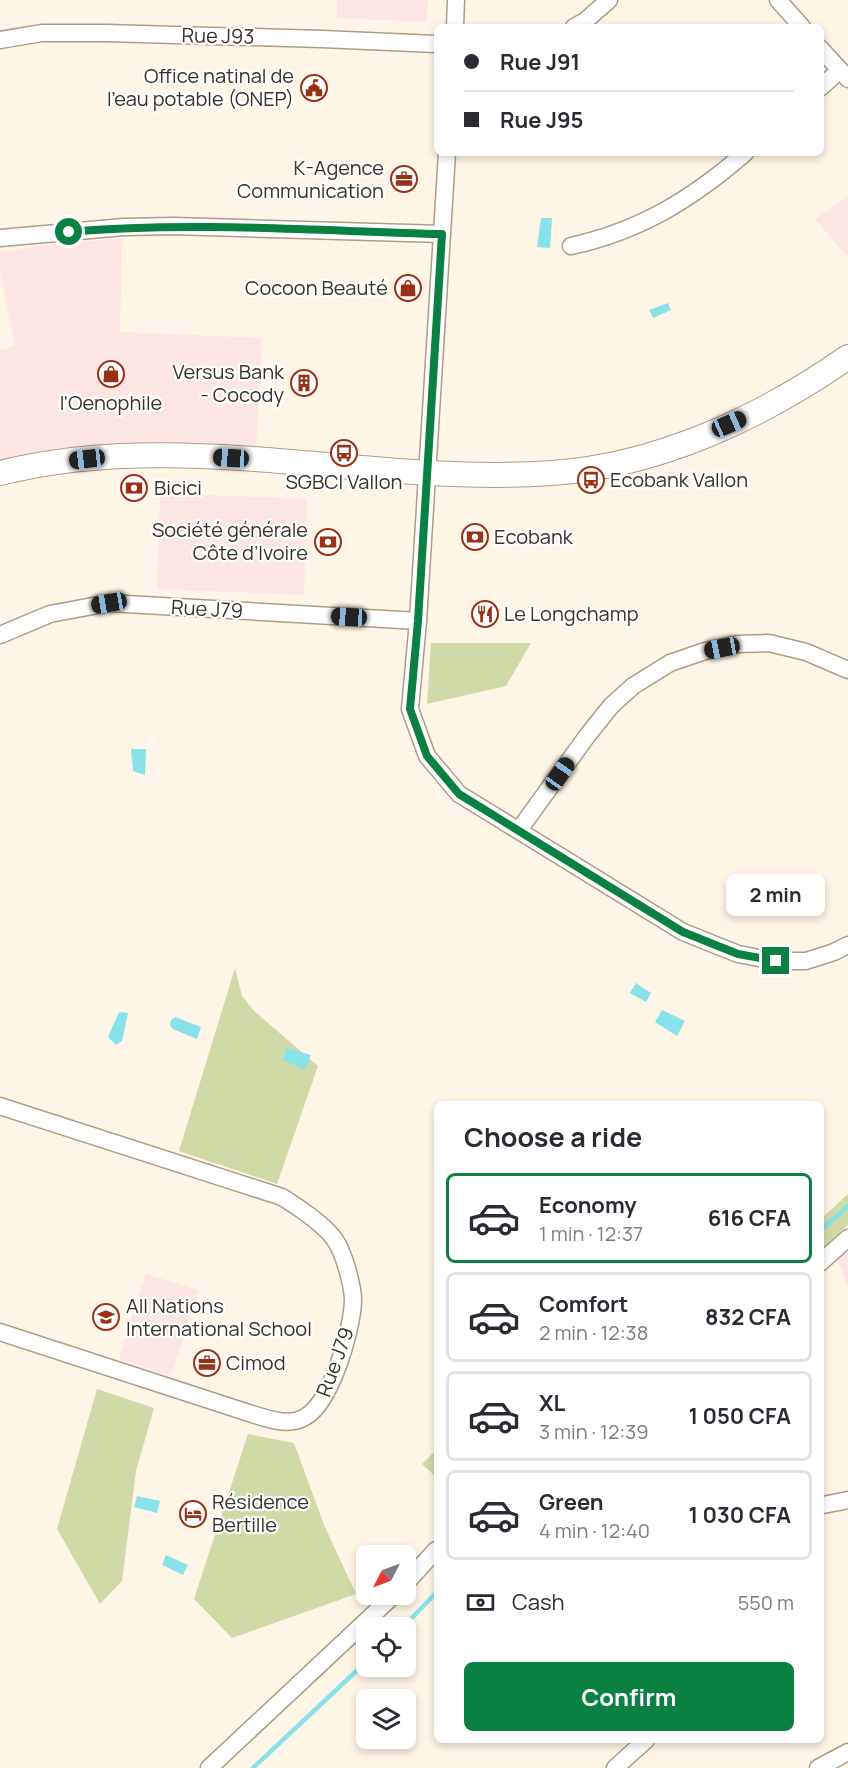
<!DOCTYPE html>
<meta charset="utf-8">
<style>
body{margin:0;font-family:Manrope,sans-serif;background:#f2f2f3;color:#2b2b33;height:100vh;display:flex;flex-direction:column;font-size:22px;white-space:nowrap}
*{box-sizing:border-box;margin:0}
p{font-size:20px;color:#7c7c81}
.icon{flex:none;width:33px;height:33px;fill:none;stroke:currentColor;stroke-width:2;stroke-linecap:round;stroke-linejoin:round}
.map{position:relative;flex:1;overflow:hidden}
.sheet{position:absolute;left:434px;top:1101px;width:390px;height:642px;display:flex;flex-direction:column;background:#fff;border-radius:9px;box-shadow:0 3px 9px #0003}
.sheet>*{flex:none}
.hud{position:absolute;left:434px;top:24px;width:390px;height:132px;border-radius:9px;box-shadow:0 3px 9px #0003;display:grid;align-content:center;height:132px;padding:0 30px;background:#fff}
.needle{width:39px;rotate:228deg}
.fabs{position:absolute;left:356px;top:1545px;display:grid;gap:12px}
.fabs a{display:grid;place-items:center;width:60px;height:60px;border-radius:9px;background:#fff;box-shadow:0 3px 9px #0003;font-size:30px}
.end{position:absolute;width:27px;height:27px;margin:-14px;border:8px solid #0b8043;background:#fff;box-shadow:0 0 0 3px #fff}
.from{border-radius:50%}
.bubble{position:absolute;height:42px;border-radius:9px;background:#fff;box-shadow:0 3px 9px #0003;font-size:20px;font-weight:700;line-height:42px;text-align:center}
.car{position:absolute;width:18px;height:36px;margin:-18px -9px;border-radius:8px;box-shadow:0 0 4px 2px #0007;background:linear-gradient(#222 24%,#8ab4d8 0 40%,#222 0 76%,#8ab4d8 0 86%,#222 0)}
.hud b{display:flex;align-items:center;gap:21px;height:57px;font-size:22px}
.hud b+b{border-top:2px solid #e1e1e2}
.hud i{width:15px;height:15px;background:#2b2b33}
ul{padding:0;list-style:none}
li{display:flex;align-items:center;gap:18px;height:90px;margin:0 12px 9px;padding:0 18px;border:3px solid #e1e1e2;border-radius:9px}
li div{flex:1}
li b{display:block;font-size:22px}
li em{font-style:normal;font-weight:700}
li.active{border-color:#0b8043}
li>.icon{width:54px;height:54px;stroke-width:1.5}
h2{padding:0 30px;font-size:27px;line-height:72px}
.pay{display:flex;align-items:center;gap:15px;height:66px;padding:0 30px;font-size:22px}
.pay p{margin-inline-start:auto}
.cta{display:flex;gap:12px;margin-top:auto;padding:12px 30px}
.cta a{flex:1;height:69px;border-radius:9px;background:#0b8043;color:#fff;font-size:24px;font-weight:700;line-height:69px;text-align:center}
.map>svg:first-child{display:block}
.commercial{fill:#fce6e4}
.green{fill:#cfdaa7}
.water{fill:#87e2e9}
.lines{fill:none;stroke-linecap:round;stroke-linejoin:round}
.stream{stroke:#87e2e9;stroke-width:4.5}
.street-casing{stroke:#ab9d88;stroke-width:19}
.secondary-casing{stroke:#ab9d88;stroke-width:26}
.street{stroke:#fff;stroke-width:16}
.secondary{stroke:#fff;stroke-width:24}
.route{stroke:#0b8043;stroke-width:8}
.labels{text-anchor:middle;stroke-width:4.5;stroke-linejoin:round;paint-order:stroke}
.street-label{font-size:20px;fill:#373129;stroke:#fff}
.poi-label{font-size:20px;fill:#373129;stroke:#fff;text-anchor:start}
</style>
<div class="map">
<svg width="848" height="1768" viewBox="0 0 848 1768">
<rect width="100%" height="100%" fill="#fef5e7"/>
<g class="commercial">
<path d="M337,0H428L427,22L337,18Z"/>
<path d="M848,196V257L815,219Z"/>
<path d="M122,238L120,332L262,338L256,451L0,465V350L15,346L0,271V252L36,246Z"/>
<path d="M160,493L307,499L304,595L157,589Z"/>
<path d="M848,1251V1289L838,1260Z"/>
<path d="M146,1274L198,1290L171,1376L119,1359Z"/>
</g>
<g class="green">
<path d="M431,643H531L506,686L427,704Z"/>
<path d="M235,968L242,996L254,1011L318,1066L277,1184L179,1151Z"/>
<path d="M848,1194V1225L821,1250V1219Z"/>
<path d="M97,1389L154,1408L136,1471L122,1581L100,1604L57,1529Z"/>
<path d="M248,1434L294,1443L324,1525L356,1594L232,1638L194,1599Z"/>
<path d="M436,1450V1477L422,1464Z"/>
</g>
<g class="water">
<path d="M541,218H552L550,248L537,247Z"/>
<path d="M668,303L671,310L653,318L649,310Z"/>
<path d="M131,749H146L145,775L133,771Z"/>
<path d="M636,983L651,993L646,1002L630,993Z"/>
<path d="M662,1010L685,1021L677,1036L655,1022Z"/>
<path d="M119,1012L128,1013L122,1041L116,1045L108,1037Z"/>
<path d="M175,1017L201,1027L197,1039L173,1029L170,1026L171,1020Z"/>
<path d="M286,1048L311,1055L305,1070L283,1060Z"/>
<path d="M137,1496L160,1501L157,1513L134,1507Z"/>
<path d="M166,1555L188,1565L183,1575L162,1565Z"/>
</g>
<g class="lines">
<g class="stream">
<path d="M820,1231L848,1206"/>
<path d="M402,1628L436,1593"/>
<path d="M253,1768L366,1662"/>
</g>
<defs>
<g id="street">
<path d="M778,0L802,27"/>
<path d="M455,27L456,0"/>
<path d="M574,27L585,21L609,0"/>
<path d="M0,40L42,33H106L322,39L436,44"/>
<path d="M820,48L848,79"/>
<path d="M820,88L840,70"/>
<path d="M447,153L418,621L410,709L427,756L459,794L683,932L738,954L776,961H806L834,952L848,945"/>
<path d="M0,238L124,227L174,226L442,234"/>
<path d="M571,246C640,231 692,199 745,153"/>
<path d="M0,635L50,614L109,603L418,621"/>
<path d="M519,830L587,736L611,706L633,686L670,663L705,651L738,644L769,643L806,652L848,670"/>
<path d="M0,1106L282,1197C298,1207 325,1225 335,1240C344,1253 353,1286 353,1301C352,1330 331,1403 305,1417C289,1427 269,1419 252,1414L0,1332"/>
<path d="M820,1263L848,1238"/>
<path d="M823,1505L848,1500"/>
<path d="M405,1584L436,1550"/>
<path d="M209,1768L395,1594"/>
<path d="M615,1768L646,1740"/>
<path d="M818,1768L848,1752"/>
</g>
<path id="secondary" d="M0,473C182,427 368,486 552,473C658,466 762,417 848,357"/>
</defs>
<use href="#street" class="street-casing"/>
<use href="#secondary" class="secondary-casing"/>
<use href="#street" class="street"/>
<use href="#secondary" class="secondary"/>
</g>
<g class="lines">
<path class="route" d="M69,232C193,221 318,231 442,234L418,621L410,709L427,756L459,794L683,932L738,954L776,961"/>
</g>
<defs>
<symbol id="civic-ring" viewBox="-11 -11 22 22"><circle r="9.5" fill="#fff" stroke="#993115" stroke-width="1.5"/><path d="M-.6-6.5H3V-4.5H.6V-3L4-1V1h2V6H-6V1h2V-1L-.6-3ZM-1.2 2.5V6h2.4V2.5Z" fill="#993115"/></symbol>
<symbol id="office-ring" viewBox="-11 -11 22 22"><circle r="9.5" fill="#fff" stroke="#993115" stroke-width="1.5"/><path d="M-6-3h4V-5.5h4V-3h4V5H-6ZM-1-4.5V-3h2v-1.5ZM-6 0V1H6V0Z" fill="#993115"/></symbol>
<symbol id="shop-ring" viewBox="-11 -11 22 22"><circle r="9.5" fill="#fff" stroke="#993115" stroke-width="1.5"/><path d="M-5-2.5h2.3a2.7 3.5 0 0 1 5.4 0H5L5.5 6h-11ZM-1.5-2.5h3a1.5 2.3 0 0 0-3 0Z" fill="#993115"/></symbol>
<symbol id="building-ring" viewBox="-11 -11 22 22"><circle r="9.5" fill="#fff" stroke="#993115" stroke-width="1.5"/><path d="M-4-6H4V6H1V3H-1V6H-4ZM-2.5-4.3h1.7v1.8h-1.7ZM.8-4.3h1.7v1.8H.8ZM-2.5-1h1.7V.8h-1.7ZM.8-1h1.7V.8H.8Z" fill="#993115"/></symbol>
<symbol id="bus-ring" viewBox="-11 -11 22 22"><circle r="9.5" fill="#fff" stroke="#993115" stroke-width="1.5"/><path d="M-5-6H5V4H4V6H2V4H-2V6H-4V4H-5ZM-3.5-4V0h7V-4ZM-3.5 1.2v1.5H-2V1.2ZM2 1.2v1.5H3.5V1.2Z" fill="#993115"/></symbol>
<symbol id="bank-ring" viewBox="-11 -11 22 22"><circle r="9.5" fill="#fff" stroke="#993115" stroke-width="1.5"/><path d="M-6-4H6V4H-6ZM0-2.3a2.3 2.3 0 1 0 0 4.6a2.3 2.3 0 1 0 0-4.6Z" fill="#993115"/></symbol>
<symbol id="restaurant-ring" viewBox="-11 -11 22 22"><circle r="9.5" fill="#fff" stroke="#993115" stroke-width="1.5"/><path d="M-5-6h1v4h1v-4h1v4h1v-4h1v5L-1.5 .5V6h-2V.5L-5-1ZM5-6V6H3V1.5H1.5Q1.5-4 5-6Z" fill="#993115"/></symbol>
<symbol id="school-ring" viewBox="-11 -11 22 22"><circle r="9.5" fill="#fff" stroke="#993115" stroke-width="1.5"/><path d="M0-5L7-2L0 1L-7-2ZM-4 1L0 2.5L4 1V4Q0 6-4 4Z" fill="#993115"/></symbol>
<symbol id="hotel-ring" viewBox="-11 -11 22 22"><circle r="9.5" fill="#fff" stroke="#993115" stroke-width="1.5"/><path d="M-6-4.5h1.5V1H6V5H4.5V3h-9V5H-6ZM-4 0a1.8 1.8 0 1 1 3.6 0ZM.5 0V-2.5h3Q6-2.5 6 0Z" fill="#993115"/></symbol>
</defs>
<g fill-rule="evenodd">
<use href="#civic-ring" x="299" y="73" width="30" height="30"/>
<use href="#office-ring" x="389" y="164" width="30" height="30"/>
<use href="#shop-ring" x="393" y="273" width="30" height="30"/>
<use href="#shop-ring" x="96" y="359" width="30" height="30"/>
<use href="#building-ring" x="289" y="368" width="30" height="30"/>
<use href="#bus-ring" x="329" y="438" width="30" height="30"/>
<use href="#bus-ring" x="576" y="465" width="30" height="30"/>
<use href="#bank-ring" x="119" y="473" width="30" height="30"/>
<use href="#bank-ring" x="460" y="522" width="30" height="30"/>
<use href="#bank-ring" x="313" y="527" width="30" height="30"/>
<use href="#restaurant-ring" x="470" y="599" width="30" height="30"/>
<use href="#school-ring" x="91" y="1302" width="30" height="30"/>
<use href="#office-ring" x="192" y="1348" width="30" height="30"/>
<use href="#hotel-ring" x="178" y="1499" width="30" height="30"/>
</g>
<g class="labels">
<g class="street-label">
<text transform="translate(218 36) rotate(1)" y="7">Rue J93</text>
<text transform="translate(207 609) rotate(3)" y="7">Rue J79</text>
<text transform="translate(335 1362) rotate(-70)" y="7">Rue J79</text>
</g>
<g class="poi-label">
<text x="294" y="83" text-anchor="end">Office natinal de<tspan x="294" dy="23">l’eau potable (ONEP)</tspan></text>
<text x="384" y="175" text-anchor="end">K-Agence<tspan x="384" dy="23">Communication</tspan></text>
<text x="388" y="295" text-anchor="end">Cocoon Beauté</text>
<text x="284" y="379" text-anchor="end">Versus Bank<tspan x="284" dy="23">- Cocody</tspan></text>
<text x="111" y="410" text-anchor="middle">l'Oenophile</text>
<text x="610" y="487">Ecobank Vallon</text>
<text x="344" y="489" text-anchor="middle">SGBCI Vallon</text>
<text x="154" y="495">Bicici</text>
<text x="308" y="537" text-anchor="end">Société générale<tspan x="308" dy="23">Côte d’Ivoire</tspan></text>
<text x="494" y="544">Ecobank</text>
<text x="504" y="621">Le Longchamp</text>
<text x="126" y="1313">All Nations<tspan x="126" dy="23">International School</tspan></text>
<text x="226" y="1370">Cimod</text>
<text x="212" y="1509">Résidence<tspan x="212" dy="23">Bertille</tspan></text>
</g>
</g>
</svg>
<div class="fabs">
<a><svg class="needle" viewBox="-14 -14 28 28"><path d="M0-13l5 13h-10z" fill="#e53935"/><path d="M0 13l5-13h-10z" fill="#7c7c81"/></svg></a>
<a><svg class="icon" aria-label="locate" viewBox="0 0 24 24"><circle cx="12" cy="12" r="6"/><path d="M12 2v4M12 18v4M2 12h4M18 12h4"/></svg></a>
<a><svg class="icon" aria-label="layers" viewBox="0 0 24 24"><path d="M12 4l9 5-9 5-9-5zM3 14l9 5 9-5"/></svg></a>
</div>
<i class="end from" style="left:69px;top:232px"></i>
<i class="end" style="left:776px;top:961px"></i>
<div class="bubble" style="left:726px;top:874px;width:99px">2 min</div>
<i class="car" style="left:729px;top:424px;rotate:66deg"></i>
<i class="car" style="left:231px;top:458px;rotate:273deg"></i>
<i class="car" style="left:87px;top:459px;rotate:263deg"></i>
<i class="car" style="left:109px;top:603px;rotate:260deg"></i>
<i class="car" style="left:349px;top:617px;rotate:273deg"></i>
<i class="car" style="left:722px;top:648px;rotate:259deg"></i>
<i class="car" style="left:560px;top:774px;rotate:35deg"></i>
<div class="hud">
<b><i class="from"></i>Rue J91</b>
<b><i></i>Rue J95</b>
</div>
<section class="sheet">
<h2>Choose a ride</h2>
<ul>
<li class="active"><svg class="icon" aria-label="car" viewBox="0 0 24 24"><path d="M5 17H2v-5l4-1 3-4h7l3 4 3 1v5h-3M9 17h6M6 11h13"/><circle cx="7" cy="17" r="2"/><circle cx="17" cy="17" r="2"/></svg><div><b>Economy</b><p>1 min · 12:37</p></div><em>616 CFA</em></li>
<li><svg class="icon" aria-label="car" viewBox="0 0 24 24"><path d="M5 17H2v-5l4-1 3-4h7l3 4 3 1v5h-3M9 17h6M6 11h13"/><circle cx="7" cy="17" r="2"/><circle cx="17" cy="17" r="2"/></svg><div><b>Comfort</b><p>2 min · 12:38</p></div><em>832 CFA</em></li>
<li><svg class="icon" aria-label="car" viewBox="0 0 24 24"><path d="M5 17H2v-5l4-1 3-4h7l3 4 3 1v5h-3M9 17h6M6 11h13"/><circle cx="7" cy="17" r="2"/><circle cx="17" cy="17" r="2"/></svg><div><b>XL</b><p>3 min · 12:39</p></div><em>1 050 CFA</em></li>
<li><svg class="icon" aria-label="car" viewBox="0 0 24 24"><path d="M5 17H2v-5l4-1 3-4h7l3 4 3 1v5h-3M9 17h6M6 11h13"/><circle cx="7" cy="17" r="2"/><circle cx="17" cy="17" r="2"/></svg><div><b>Green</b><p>4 min · 12:40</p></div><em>1 030 CFA</em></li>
</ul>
<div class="pay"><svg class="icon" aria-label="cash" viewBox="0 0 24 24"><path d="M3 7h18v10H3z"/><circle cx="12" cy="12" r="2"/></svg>Cash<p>550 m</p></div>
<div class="cta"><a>Confirm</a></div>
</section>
</div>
